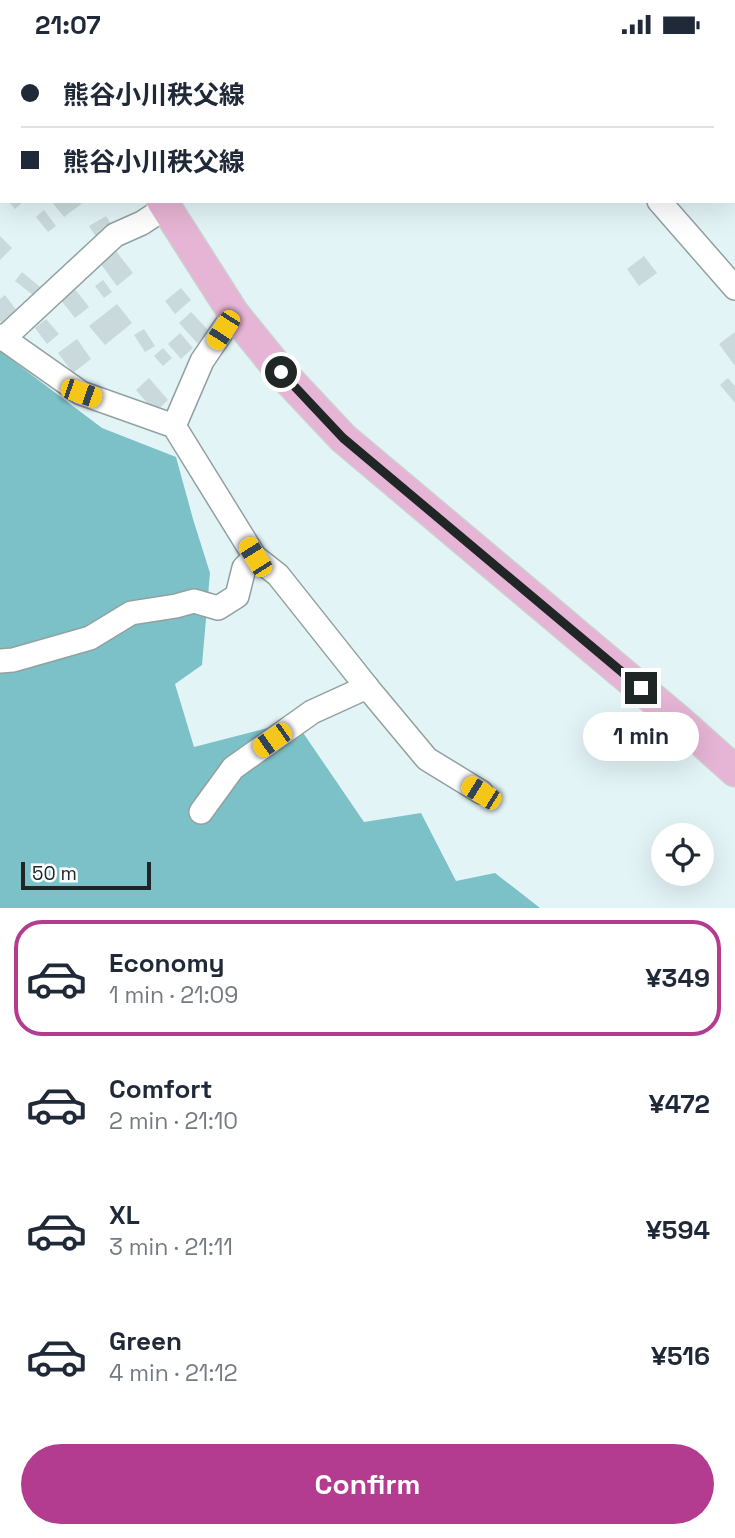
<!DOCTYPE html>
<meta charset="utf-8">
<style>
body{margin:0;font-family:"Space Grotesk","Noto Sans JP",sans-serif;background:#f2f2f3;color:#1f2937;height:100vh;display:flex;flex-direction:column;font-size:26px;white-space:nowrap}
*{box-sizing:border-box;margin:0}
p{font-size:23px;color:#747a83}
.icon{flex:none;width:38px;height:38px;fill:none;stroke:currentColor;stroke-width:2;stroke-linecap:round;stroke-linejoin:round}
.map{position:relative;height:859px;overflow:hidden}
.panel{display:flex;flex-direction:column;background:#fff;flex:1}
.panel>*{flex:none}
.top-card{position:absolute;left:0px;top:0px;width:735px;height:154px;box-shadow:0 7px 28px #0002;display:grid;align-content:center;height:154px;padding:0 21px;background:#fff}
.tools{position:absolute;left:651px;top:774px;display:grid;gap:14px}
.tools a{display:grid;place-items:center;width:63px;height:63px;border-radius:50%;background:#fff;box-shadow:0 7px 28px #0002;font-size:35px}
.scale{position:absolute;left:21px;bottom:18px;width:130px;box-sizing:border-box;padding-left:7px;border:4px solid #202626;border-top:0;font-size:19px;line-height:24px;white-space:nowrap;color:#202626;-webkit-text-stroke:5px #fbfeff;paint-order:stroke}
.end{position:absolute;width:32px;height:32px;margin:-16px;border:9px solid #202626;background:#fff;box-shadow:0 0 0 4px #fff}
.from{border-radius:50%}
.bubble{position:absolute;height:49px;border-radius:24px;background:#fff;box-shadow:0 7px 28px #0002;font-size:23px;font-weight:800;line-height:49px;text-align:center}
.car{position:absolute;width:21px;height:42px;margin:-21px -10px;border-radius:9px;box-shadow:0 0 5px 2px #0007;background:linear-gradient(#f5c518 24%,#345 0 40%,#f5c518 0 76%,#345 0 86%,#f5c518 0)}
.top-card b{display:flex;align-items:center;gap:24px;height:66px;font-size:26px}
.top-card b+b{border-top:2px solid #e0e1e3}
.top-card i{width:18px;height:18px;background:#1f2937}
ul{padding:12px 0 0;list-style:none}
li{display:flex;align-items:center;gap:21px;height:116px;margin:0 14px 10px;padding:0 7px;border:4px solid transparent;border-radius:28px}
li div{flex:1}
li b{display:block;font-size:26px}
li em{font-style:normal;font-weight:800}
li.selected{border-color:#b43c90}
li>.icon{width:63px;height:63px;stroke-width:1.5}
.action{display:flex;gap:14px;margin-top:auto;padding:14px 21px}
.action a{flex:1;height:80px;border-radius:42px;background:#b43c90;color:#fff;font-size:28px;font-weight:800;line-height:80px;text-align:center}
.status{display:flex;justify-content:space-between;align-items:center;height:49px;padding:0 35px;background:#fff;direction:ltr}
.status svg{height:19px;fill:currentColor}
.map>svg:first-child{display:block}
.forest{fill:#7cc1c7}
.building{fill:#cadadc}
.lines{fill:none;stroke-linecap:round;stroke-linejoin:round}
.minor-casing{stroke:#91a1a2;stroke-width:26}
.major-casing{stroke:#cecfcf;stroke-width:33}
.minor{stroke:#fff;stroke-width:23}
.major{stroke:#e6b4d4;stroke-width:30}
.route{stroke:#202626;stroke-width:9}
</style>
<div class="status"><b>21:07</b><svg viewBox="0 0 49 12"><path d="M0 12V9h3v3zM5 12V6h3v6zM10 12V3h3v9zM15 12V0h3v12zM26 1h20v11H26zM47 4h2v5h-2z"/></svg></div>
<div class="map">
<svg width="735" height="859" viewBox="0 0 735 859">
<rect width="100%" height="100%" fill="#e3f4f6"/>
<path class="forest" d="M0,302L102,379L176,408L193,470L210,524L202,616L175,635L194,698L295,672L364,773L421,764L456,832L495,824L540,859H0Z"/>
<g class="building">
<path d="M8,152H24L15,160Z"/>
<path d="M51,152H85L64,168Z"/>
<path d="M44,161L56,177L48,183L36,168Z"/>
<path d="M106,167L113,179L97,189L89,177Z"/>
<path d="M0,187L12,199L0,211Z"/>
<path d="M116,202L133,224L117,237L100,214Z"/>
<path d="M644,207L657,224L639,237L627,220Z"/>
<path d="M22,223L45,242L38,250L15,232Z"/>
<path d="M103,231L112,243L104,249L95,237Z"/>
<path d="M74,239L89,258L75,269L60,250Z"/>
<path d="M181,239L191,251L175,265L165,252Z"/>
<path d="M5,246L20,266L5,278L0,272V250Z"/>
<path d="M117,255L132,274L105,296L89,277Z"/>
<path d="M191,263L211,284L198,295L179,274Z"/>
<path d="M46,270L59,285L47,295L35,279Z"/>
<path d="M144,280L155,297L145,303L134,286Z"/>
<path d="M735,283V317L719,295Z"/>
<path d="M180,284L193,299L181,310L168,295Z"/>
<path d="M77,290L91,310L73,324L58,304Z"/>
<path d="M163,299L172,309L163,317L154,307Z"/>
<path d="M149,329L168,351L155,363L136,341Z"/>
<path d="M728,329L735,337V354L720,336Z"/>
</g>
<g class="lines">
<defs>
<g id="minor">
<path d="M525,0L527,2"/>
<path d="M593,2V0"/>
<path d="M733,29L735,28"/>
<path d="M659,152L735,239"/>
<path d="M0,287L81,344L174,377L255,508L278,526L367,638L427,710L481,743"/>
<path d="M3,290L115,186L142,174L166,158"/>
<path d="M174,377L202,312L234,265"/>
<path d="M0,612L13,611L90,589L131,564L176,557L194,552L218,559L237,547L244,519L255,508"/>
<path d="M201,763L233,719L312,663L367,638"/>
</g>
<g id="major">
<path d="M76,0L77,2"/>
<path d="M162,152L234,265L281,323L343,389L678,671L735,722"/>
</g>
</defs>
<use href="#minor" class="minor-casing"/>
<use href="#major" class="major-casing"/>
<use href="#minor" class="minor"/>
<use href="#major" class="major"/>
</g>
<g class="lines">
<path class="route" d="M281,323L343,389L641,639"/>
</g>
</svg>
<div class="tools">
<a><svg class="icon" aria-label="locate" viewBox="0 0 24 24"><circle cx="12" cy="12" r="6"/><path d="M12 2v4M12 18v4M2 12h4M18 12h4"/></svg></a>
</div>
<div class="scale">50 m</div>
<i class="end from" style="left:281px;top:323px"></i>
<i class="end" style="left:641px;top:639px"></i>
<div class="bubble" style="left:583px;top:663px;width:116px">1 min</div>
<i class="car" style="left:223px;top:281px;rotate:213deg"></i>
<i class="car" style="left:81px;top:344px;rotate:109deg"></i>
<i class="car" style="left:255px;top:508px;rotate:328deg"></i>
<i class="car" style="left:272px;top:691px;rotate:235deg"></i>
<i class="car" style="left:481px;top:744px;rotate:302deg"></i>
<div class="top-card">
<b><i class="from"></i>熊谷小川秩父線</b>
<b><i></i>熊谷小川秩父線</b>
</div>
</div>
<section class="panel">
<ul>
<li class="selected"><svg class="icon" aria-label="car" viewBox="0 0 24 24"><path d="M5 17H2v-5l4-1 3-4h7l3 4 3 1v5h-3M9 17h6M6 11h13"/><circle cx="7" cy="17" r="2"/><circle cx="17" cy="17" r="2"/></svg><div><b>Economy</b><p>1 min · 21:09</p></div><em>¥349</em></li>
<li><svg class="icon" aria-label="car" viewBox="0 0 24 24"><path d="M5 17H2v-5l4-1 3-4h7l3 4 3 1v5h-3M9 17h6M6 11h13"/><circle cx="7" cy="17" r="2"/><circle cx="17" cy="17" r="2"/></svg><div><b>Comfort</b><p>2 min · 21:10</p></div><em>¥472</em></li>
<li><svg class="icon" aria-label="car" viewBox="0 0 24 24"><path d="M5 17H2v-5l4-1 3-4h7l3 4 3 1v5h-3M9 17h6M6 11h13"/><circle cx="7" cy="17" r="2"/><circle cx="17" cy="17" r="2"/></svg><div><b>XL</b><p>3 min · 21:11</p></div><em>¥594</em></li>
<li><svg class="icon" aria-label="car" viewBox="0 0 24 24"><path d="M5 17H2v-5l4-1 3-4h7l3 4 3 1v5h-3M9 17h6M6 11h13"/><circle cx="7" cy="17" r="2"/><circle cx="17" cy="17" r="2"/></svg><div><b>Green</b><p>4 min · 21:12</p></div><em>¥516</em></li>
</ul>
<div class="action"><a>Confirm</a></div>
</section>
